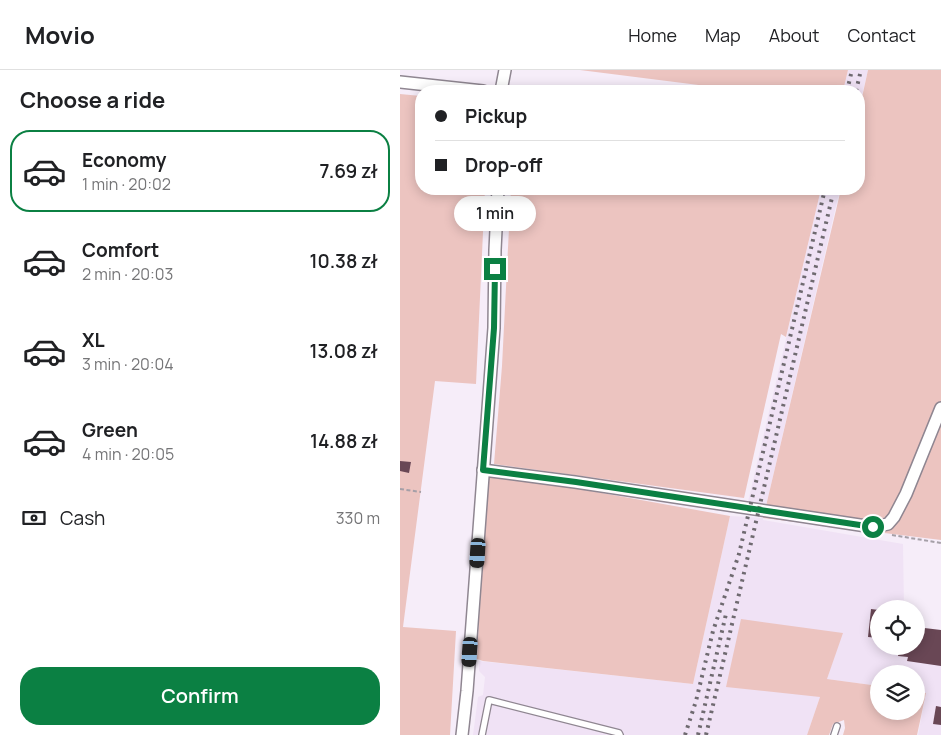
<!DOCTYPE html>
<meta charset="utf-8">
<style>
body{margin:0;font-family:Manrope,sans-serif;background:#f6f6f6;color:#202124;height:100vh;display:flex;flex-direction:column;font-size:19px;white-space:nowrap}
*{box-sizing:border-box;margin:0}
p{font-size:16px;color:#757577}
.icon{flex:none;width:28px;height:28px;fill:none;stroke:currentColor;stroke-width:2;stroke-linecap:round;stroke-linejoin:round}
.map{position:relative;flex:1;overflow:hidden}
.drawer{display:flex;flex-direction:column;background:#fff;width:400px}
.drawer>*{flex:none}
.hud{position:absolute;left:15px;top:15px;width:450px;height:110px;border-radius:20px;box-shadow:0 2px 12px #0003;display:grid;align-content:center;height:110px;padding:0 20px;background:#fff}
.buttons{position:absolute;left:470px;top:530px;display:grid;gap:10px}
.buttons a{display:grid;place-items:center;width:55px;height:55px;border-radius:50%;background:#fff;box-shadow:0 2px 12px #0003;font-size:25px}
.end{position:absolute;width:22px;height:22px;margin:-11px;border:6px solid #0b8043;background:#fff;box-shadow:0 0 0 2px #fff}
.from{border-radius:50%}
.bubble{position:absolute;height:35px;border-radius:18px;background:#fff;box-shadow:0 2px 12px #0003;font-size:16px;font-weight:600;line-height:35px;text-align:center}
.car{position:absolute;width:15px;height:30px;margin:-15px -8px;border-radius:6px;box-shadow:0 0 4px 1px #0007;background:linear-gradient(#222 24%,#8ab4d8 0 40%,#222 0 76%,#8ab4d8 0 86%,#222 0)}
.hud b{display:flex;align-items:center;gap:18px;height:48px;font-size:19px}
.hud b+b{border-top:1px solid #e0e0e0}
.hud i{width:12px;height:12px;background:#202124}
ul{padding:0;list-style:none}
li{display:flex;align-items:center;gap:15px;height:82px;margin:0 10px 8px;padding:0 10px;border:2px solid transparent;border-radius:20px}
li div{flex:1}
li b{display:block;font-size:19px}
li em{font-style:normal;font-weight:600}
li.on{border-color:#0b8043}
li>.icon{width:45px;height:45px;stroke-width:1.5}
h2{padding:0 20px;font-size:22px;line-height:60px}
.pay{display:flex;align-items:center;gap:12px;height:55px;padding:0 20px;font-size:19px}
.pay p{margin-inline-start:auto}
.cta{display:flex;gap:10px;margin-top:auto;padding:10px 20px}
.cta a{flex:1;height:58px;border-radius:20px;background:#0b8043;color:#fff;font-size:20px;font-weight:600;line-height:58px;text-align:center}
header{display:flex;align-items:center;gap:30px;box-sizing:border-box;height:70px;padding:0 25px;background:#fff;border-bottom:1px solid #e0e0e0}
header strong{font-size:24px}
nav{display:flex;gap:28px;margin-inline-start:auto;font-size:18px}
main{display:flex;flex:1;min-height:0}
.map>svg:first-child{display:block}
.built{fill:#f0e2f5}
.green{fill:#ecc4c0}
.building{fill:#694755}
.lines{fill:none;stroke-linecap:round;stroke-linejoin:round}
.lane-casing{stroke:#8f8691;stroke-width:8}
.street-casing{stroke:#8f8691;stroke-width:14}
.path{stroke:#a59fa7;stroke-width:2;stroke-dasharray:4 2.5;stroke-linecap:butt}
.lane{stroke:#fff;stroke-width:5.5}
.street{stroke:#fff;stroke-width:11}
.rail{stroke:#6f6a70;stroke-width:4;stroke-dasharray:2.5 5;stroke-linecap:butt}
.route{stroke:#0b8043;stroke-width:6}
</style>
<header>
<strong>Movio</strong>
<nav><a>Home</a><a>Map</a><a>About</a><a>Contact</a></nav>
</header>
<main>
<section class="drawer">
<h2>Choose a ride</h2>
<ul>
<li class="on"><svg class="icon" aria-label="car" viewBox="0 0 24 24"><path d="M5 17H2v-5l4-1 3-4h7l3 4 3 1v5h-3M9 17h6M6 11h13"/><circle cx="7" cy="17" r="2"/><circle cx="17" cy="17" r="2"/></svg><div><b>Economy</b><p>1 min · 20:02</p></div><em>7.69 zł</em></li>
<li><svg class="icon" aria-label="car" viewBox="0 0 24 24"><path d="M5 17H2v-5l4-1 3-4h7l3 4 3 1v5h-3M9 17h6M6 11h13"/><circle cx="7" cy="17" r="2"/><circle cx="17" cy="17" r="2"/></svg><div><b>Comfort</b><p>2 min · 20:03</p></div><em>10.38 zł</em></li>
<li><svg class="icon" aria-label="car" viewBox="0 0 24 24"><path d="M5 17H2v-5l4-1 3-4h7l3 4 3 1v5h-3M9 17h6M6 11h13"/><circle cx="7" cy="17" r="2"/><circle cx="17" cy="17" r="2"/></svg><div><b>XL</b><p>3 min · 20:04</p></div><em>13.08 zł</em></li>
<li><svg class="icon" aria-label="car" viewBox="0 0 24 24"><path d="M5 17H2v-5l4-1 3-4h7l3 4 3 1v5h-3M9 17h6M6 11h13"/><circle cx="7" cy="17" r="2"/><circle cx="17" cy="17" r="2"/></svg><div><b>Green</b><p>4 min · 20:05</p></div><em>14.88 zł</em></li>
</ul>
<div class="pay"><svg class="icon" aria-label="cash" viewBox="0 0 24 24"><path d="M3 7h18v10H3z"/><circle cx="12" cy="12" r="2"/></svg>Cash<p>330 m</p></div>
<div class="cta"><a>Confirm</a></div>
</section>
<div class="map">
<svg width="541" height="665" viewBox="0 0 541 665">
<rect width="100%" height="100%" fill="#f6edf9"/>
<g class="built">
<path d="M448,0H468L459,38V21H443Z"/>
<path d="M421,119H440L366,436L348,432Z"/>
<path d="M330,446L363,448V450L503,474L504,539H479V576L541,577V665H518L526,623L516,621V604H479V616L427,609L442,563L407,665H73L78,627L83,625L85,607L79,601V591L293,614Z"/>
</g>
<g class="green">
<path d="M180,0H448L443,21H346Z"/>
<path d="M468,0H541V470L363,448L366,436L441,119H459V41Z"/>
<path d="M0,24L21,26V119H85L76,314L35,311L3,557L56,561L50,665H0Z"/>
<path d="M111,119H421L386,267L381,264L344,428L94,394L102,296Z"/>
<path d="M86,406L174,418L330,446L293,614L83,591L77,589Z"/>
<path d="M341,549L443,563L427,609L479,616V641H516V621L526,623L517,665H443L445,658L444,650L433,654L429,665H407L420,627L326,617Z"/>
</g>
<g class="building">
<path d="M0,391L11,392L9,403L0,401Z"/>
<path d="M471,539L479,540V568L468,567Z"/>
<path d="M516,557L541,560V596L507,591L508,587L498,586L500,576H516Z"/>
<path d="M536,636L541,637V655L533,654Z"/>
</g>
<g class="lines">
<defs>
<g id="lane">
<path d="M82,665L89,630L219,663L220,665"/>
<path d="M434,665L437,656"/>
</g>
<g id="street">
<path d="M0,12L83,21"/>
<path d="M101,21L105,0"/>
<path d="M83,400L175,412L473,457L488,454L494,447L506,424L541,338"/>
<path d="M62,665L67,621L94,258L95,180L98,119"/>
</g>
</defs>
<use href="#lane" class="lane-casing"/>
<use href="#street" class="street-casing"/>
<g class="path">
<path d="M0,419L21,422"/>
<path d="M492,465L541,473"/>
</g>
<use href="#lane" class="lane"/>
<use href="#street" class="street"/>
<g class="rail">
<path d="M447,21L452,0"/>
<path d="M456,21L461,0"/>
<path d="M285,665L296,631L313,561L339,484L425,119"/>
<path d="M298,665L326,544"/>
<path d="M306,665L434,119"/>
</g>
</g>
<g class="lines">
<path class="route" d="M95,199L94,258L83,400L176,412L473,457"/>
</g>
</svg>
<div class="buttons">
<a><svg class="icon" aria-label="locate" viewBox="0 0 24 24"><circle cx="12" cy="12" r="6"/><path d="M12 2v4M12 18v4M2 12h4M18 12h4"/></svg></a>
<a><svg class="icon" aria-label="layers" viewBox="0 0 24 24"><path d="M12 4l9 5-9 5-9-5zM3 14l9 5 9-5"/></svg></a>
</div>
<i class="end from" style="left:473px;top:457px"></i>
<i class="end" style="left:95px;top:199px"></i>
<div class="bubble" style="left:54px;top:126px;width:82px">1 min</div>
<i class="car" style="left:78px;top:483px;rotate:184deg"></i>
<i class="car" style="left:70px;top:582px;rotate:184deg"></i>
<div class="hud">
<b><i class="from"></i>Pickup</b>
<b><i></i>Drop-off</b>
</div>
</div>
</main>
